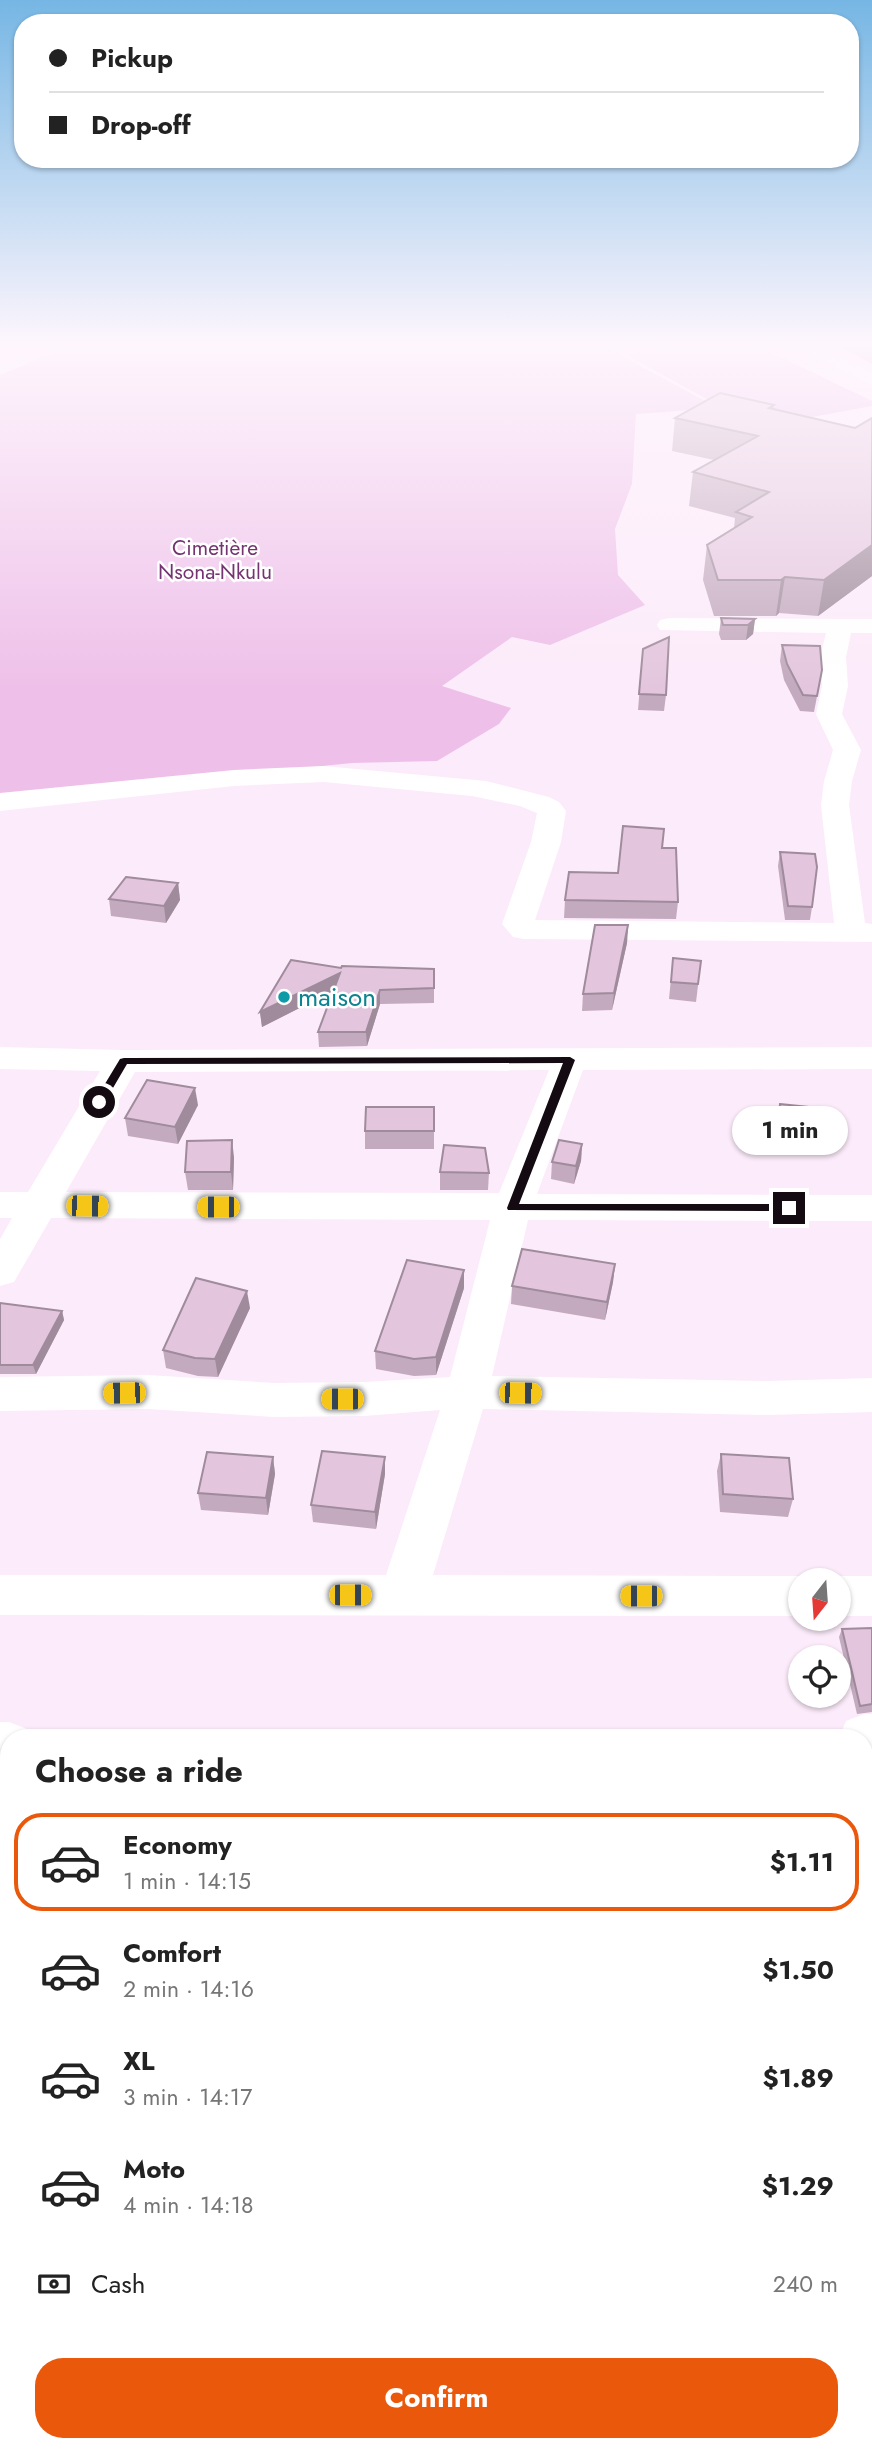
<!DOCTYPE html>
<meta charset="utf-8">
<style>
body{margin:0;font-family:Jost,sans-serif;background:#f2f2f2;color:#222;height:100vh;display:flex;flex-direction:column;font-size:26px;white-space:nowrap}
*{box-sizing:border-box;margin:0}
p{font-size:23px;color:#767676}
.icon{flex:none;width:38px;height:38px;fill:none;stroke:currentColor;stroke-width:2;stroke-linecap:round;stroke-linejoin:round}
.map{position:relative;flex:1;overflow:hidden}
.side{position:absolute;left:0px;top:1729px;width:873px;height:723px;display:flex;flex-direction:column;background:#fff;border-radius:28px 28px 0 0;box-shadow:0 2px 5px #0004}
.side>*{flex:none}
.banner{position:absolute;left:14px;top:14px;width:845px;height:154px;border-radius:28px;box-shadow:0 2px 5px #0004;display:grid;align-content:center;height:154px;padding:0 35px;background:#fff}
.needle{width:46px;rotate:197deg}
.buttons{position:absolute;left:788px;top:1568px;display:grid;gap:14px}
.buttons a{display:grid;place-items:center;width:63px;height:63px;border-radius:50%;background:#fff;box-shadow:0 2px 5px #0004;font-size:35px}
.end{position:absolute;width:32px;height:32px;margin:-16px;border:9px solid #130a12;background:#fff;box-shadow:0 0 0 4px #fff}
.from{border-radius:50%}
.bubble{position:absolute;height:49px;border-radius:24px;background:#fff;box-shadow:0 2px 5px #0004;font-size:23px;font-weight:700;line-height:49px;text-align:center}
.car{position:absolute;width:21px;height:42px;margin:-21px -10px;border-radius:9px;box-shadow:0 0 5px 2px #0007;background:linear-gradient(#f5c518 24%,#345 0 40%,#f5c518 0 76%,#345 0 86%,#f5c518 0)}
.banner b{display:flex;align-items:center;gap:24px;height:66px;font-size:26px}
.banner b+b{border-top:2px solid #e0e0e0}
.banner i{width:18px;height:18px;background:#222}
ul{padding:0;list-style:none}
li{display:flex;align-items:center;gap:21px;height:98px;margin:0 14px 10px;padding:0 21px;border:4px solid transparent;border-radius:28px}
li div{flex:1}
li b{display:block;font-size:26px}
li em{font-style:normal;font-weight:700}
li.current{border-color:#ea580c}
li>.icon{width:63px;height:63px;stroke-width:1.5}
h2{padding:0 35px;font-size:32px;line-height:84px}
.pay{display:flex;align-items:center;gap:18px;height:77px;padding:0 35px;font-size:26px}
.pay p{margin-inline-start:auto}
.action{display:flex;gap:14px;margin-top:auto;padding:14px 35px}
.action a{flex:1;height:80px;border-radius:28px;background:#ea580c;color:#fff;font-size:28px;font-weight:700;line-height:80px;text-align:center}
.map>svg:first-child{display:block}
.green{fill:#eec0e9}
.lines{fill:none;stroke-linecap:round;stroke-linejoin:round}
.minor{fill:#fff;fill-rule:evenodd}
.wall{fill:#c3aabe}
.shaded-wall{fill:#9f8b9b}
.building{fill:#e3c6dd;stroke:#9f8b9b;stroke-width:2}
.route{fill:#130a12}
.culture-dot{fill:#0f9aa8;stroke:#fff;stroke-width:2.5}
.labels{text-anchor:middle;stroke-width:5;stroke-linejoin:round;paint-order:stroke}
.far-park-label{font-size:21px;fill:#753371;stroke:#fff}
.culture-label{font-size:26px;fill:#0d838f;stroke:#fff;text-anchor:start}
</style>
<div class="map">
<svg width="872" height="2451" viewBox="0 0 872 2451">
<rect width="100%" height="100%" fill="#fcebfa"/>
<g class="green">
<path d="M68,346H611L622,356L718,408L636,414L632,484L615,529L618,575L645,605L550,645L512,637L442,686L511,708L499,724L437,761L352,763L0,799V375Z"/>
<path d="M677,346H758L872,401V406L758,427L626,355Z"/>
</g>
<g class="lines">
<g class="minor">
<path d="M796,346H818L872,372V385L799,350Z"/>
<path d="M669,618L872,619V633H851L846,657L848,686L842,714L861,750L852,781L849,805L865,923L872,924V942L524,939L513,937L502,924L531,842L537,813L520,806L472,796L324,782L234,786L0,811V793L234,770L324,766L486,781L549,797L559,802L566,811L561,842L535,920L834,923L821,805L824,781L833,750L816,714L822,686L820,657L826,633L660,630L657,625L660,620Z"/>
<path d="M0,1047L124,1050L872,1047V1069L583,1070L537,1194L872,1195V1221L528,1220L492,1376L768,1381L872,1378V1412L768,1415L483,1409L433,1575L800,1576L813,1580H800V1616L0,1615V1575H386L440,1410L364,1416L274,1417L148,1409L0,1411V1377L148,1375L274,1383L364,1382L450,1377L490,1220L51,1218L14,1282L0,1286V1239L12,1218H0V1192H28L100,1071L0,1069ZM549,1070L499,1193L66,1192L135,1072Z"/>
<path d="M838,1576H872V1616H838V1580H825Z"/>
<path d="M864,1714H872V1762H864V1738H839L846,1721Z"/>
<path d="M0,1722H9L27,1729L31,1738H9V1770H0Z"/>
<rect x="0" y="2003" width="9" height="58"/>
<rect x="864" y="2006" width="8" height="58"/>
<path d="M188,2443H256L255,2451H187Z"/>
</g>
</g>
<g class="wall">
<path d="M838,346H872V364Z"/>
<path d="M774,405V410L855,428L872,418V576L818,616L779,613L776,616H714L703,580L707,545L734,528L735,518L689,506L693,472L714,460L672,451L675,418Z"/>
<path d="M721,618L755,619L753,634L746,640H721L719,634Z"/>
<path d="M782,645L819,686L814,712L800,711L784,680L780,661Z"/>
<path d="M643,649L666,695L664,711L638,710Z"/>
<path d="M662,848L678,902L676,919L564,918L565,900Z"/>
<path d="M780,852L812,907L810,920H785L778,866Z"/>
<path d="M178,883L180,900L166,923L111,916L109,899Z"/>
<path d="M628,925L627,943L612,1010L582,1011L583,994Z"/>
<path d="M673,958L701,961L696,1002L669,999Z"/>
<path d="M341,968L434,969V1003L380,1004L367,1046L319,1047L318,1032L333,991L262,1027L260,1012Z"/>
<path d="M780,1104L806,1138L804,1147L775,1144Z"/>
<path d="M198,1105L178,1144L128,1136L125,1118Z"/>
<path d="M434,1107V1149H365V1131Z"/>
<path d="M582,1144L581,1161L574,1184L551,1179L552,1162Z"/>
<path d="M234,1157L233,1190H188L185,1172Z"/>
<path d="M440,1172L489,1173L488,1190H440Z"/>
<path d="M615,1264L613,1282L605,1320L511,1304L512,1286Z"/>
<path d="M464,1288L436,1375L414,1376L376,1369L375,1351Z"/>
<path d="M0,1303L62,1311L64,1320L36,1374H0Z"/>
<path d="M250,1308L218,1377L198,1376L166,1368L163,1350Z"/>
<path d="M721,1454L793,1499L788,1517L720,1512L717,1471Z"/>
<path d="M273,1457L275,1474L268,1515L201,1510L198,1493Z"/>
<path d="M385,1474L376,1529L313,1522L311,1505Z"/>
<path d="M872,1628V1712L857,1714L839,1637L842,1629Z"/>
</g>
<g class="shaded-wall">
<path d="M872,545V576L818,616L824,580Z"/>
<path d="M785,577L779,613L776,616L781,580Z"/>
<path d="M755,619L753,634L746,640L748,625Z"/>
<path d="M178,883L180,900L166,923L164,906Z"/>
<path d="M628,925L627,943L612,1010L614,993Z"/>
<path d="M340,973L341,987L262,1027L260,1012Z"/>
<path d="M380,990V1004L367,1046L366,1032Z"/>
<path d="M195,1088L198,1105L178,1144L175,1127Z"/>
<path d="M232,1140L234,1157L233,1190L231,1172Z"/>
<path d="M582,1144L581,1161L574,1184L576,1166Z"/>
<path d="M615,1264L613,1282L605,1320L607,1302Z"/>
<path d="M464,1270V1288L436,1375V1357Z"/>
<path d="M247,1291L250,1308L218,1377L215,1359Z"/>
<path d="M62,1311L64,1320L36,1374L33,1365Z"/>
<path d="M273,1457L275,1474L268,1515L266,1498Z"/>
<path d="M385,1457V1474L376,1529L375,1512Z"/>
</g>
<g class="building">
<path d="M720,393L774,405L769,408L855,428L872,418V545L824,580L785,577L781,580H718L707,545L752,517L736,512L769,492L693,472L758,436L675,418Z"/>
<path d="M721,618L755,619L748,625H723Z"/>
<path d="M669,637L666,695L639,694L643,649Z"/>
<path d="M782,645L820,646L822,670L817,696L803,695L787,664Z"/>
<path d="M623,826L664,829L662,848H676L678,902L565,900L569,872L618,873Z"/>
<path d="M780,852L815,854L817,867L812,907L788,906Z"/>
<path d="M126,877L178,883L164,906L109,899Z"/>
<path d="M595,925H628L614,993L583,994Z"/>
<path d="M673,958L701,961L698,984L671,982Z"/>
<path d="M291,960L341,968L342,966L434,969V988L380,990L366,1032H318L340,973L260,1012Z"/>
<path d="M147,1080L195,1088L175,1127L125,1118Z"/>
<path d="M780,1104L808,1107L806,1138L777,1135Z"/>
<path d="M366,1107H434V1131H365Z"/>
<path d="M232,1140L231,1172H185L187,1141Z"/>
<path d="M559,1140L582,1144L576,1166L552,1162Z"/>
<path d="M444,1145L485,1148L489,1173L440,1172Z"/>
<path d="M522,1249L615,1264L607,1302L512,1286Z"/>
<path d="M407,1260L464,1270L436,1357L414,1359L375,1351Z"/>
<path d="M196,1278L247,1291L215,1359L195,1358L163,1350Z"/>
<path d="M0,1303L62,1311L33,1365H0Z"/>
<path d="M322,1451L385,1457L375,1512L311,1505Z"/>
<path d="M207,1452L273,1457L266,1498L198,1493Z"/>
<path d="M721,1454L789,1458L793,1499L723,1494Z"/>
<path d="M872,1628V1704L860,1706L842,1629Z"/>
</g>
<linearGradient id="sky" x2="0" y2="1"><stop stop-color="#76b6e4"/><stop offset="0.5" stop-color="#fef6fd"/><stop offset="1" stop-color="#fef6fd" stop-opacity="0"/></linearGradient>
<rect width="872" height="689" fill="url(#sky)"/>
<path class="route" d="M570,1057L575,1060L519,1204H789L795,1208L793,1211L508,1210L507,1208L563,1063L127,1064L103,1105L94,1102L120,1059L124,1058Z"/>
<circle class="culture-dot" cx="284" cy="997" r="7"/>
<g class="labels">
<g class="far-park-label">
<text x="215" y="555">Cimetière<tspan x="215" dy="24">Nsona-Nkulu</tspan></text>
</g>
<g class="culture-label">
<text x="298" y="1006">maison</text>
</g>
</g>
</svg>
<div class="buttons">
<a><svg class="needle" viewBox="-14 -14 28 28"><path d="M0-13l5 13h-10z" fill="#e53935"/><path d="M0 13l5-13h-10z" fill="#767676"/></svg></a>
<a><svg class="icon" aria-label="locate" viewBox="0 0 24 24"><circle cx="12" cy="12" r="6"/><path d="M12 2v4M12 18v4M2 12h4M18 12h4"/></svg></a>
</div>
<i class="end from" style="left:99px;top:1102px"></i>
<i class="end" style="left:789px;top:1208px"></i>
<div class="bubble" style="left:732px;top:1106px;width:116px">1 min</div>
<i class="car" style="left:87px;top:1206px;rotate:91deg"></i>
<i class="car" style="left:218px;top:1207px;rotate:270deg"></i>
<i class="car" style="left:124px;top:1393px;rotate:269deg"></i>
<i class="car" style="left:520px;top:1393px;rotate:91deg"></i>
<i class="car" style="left:342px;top:1399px;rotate:270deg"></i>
<i class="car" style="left:350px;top:1595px;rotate:90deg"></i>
<i class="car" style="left:641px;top:1596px;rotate:270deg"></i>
<div class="banner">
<b><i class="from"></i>Pickup</b>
<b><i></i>Drop-off</b>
</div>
<section class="side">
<h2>Choose a ride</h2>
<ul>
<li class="current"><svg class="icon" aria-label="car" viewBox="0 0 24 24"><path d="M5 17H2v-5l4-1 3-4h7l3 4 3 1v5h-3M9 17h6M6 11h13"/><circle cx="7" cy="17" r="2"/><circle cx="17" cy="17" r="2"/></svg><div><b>Economy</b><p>1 min · 14:15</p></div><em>$1.11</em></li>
<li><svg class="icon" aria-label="car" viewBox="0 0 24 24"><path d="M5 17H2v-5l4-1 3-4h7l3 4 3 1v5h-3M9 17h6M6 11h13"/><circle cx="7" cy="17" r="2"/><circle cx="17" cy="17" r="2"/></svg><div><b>Comfort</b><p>2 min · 14:16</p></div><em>$1.50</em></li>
<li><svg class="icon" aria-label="car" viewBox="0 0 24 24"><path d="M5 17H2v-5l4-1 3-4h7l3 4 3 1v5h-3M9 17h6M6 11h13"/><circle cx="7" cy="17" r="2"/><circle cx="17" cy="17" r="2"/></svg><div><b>XL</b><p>3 min · 14:17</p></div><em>$1.89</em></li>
<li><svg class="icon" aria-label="car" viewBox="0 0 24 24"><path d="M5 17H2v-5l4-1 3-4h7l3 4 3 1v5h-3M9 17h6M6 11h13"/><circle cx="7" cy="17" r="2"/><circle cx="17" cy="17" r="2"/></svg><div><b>Moto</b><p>4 min · 14:18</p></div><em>$1.29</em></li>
</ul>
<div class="pay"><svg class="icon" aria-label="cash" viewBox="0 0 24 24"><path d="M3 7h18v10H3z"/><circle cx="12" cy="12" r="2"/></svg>Cash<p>240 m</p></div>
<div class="action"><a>Confirm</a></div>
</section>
</div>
